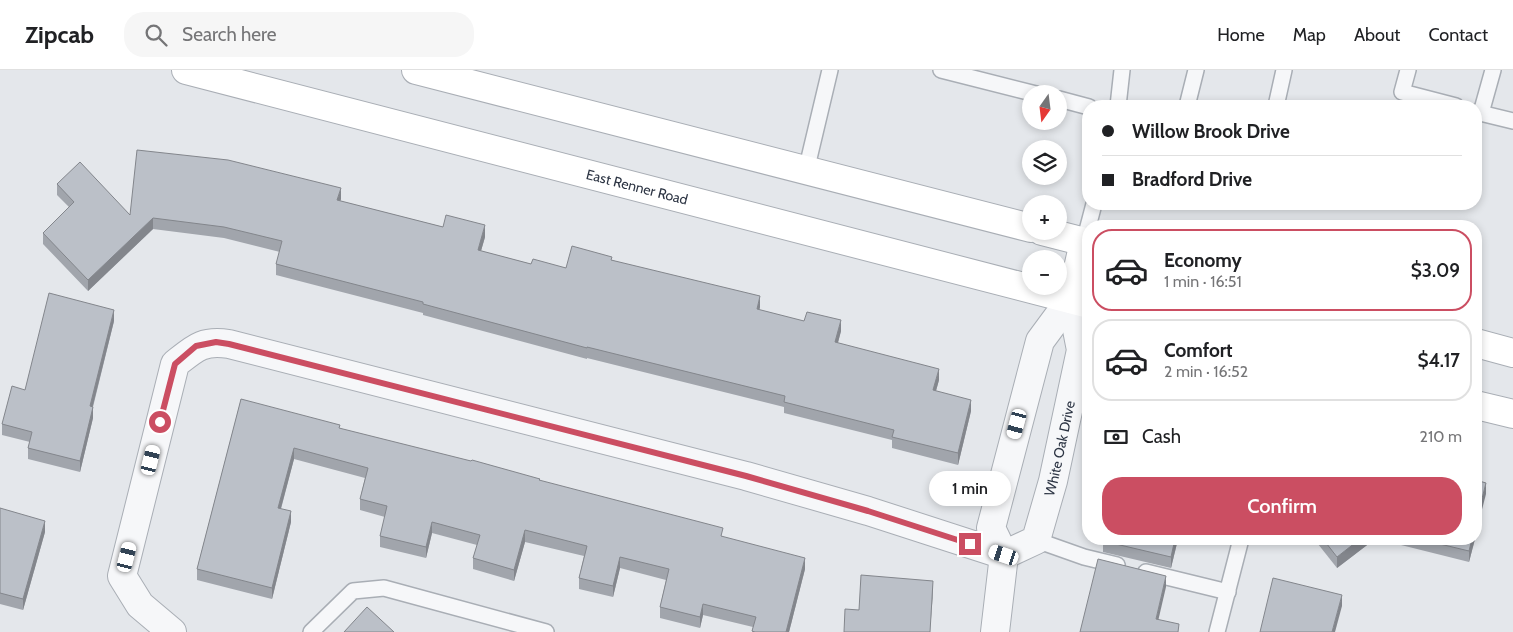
<!DOCTYPE html>
<meta charset="utf-8">
<style>
body{margin:0;font-family:Cabin,sans-serif;background:#f6f6f6;color:#202124;height:100vh;display:flex;flex-direction:column;font-size:19px;white-space:nowrap}
*{box-sizing:border-box;margin:0}
p{font-size:16px;color:#757577}
.icon{flex:none;width:28px;height:28px;fill:none;stroke:currentColor;stroke-width:2;stroke-linecap:round;stroke-linejoin:round}
.map{position:relative;flex:1;overflow:hidden}
.drawer{position:absolute;left:1082px;top:150px;width:400px;height:325px;display:flex;flex-direction:column;background:#fff;border-radius:20px;box-shadow:0 2px 8px #0003}
.drawer>*{flex:none}
.banner{position:absolute;left:1082px;top:30px;width:400px;height:110px;border-radius:20px;box-shadow:0 2px 8px #0003;display:grid;align-content:center;height:110px;padding:0 20px;background:#fff}
.needle{width:32px;rotate:194deg}
.fabs{position:absolute;left:1022px;top:15px;display:grid;gap:10px}
.fabs a{display:grid;place-items:center;width:45px;height:45px;border-radius:50%;background:#fff;box-shadow:0 2px 8px #0003;font-size:25px}
.end{position:absolute;width:22px;height:22px;margin:-11px;border:6px solid #cb4e62;background:#fff;box-shadow:0 0 0 2px #fff}
.from{border-radius:50%}
.bubble{position:absolute;height:35px;border-radius:18px;background:#fff;box-shadow:0 2px 8px #0003;font-size:16px;font-weight:600;line-height:35px;text-align:center}
.car{position:absolute;width:15px;height:30px;margin:-15px -8px;border-radius:6px;box-shadow:0 0 4px 1px #0007;background:linear-gradient(#fff 24%,#345 0 40%,#fff 0 76%,#345 0 86%,#fff 0)}
.banner b{display:flex;align-items:center;gap:18px;height:48px;font-size:19px}
.banner b+b{border-top:1px solid #e0e0e0}
.banner i{width:12px;height:12px;background:#202124}
ul{padding:9px 0 0;list-style:none}
li{display:flex;align-items:center;gap:15px;height:82px;margin:0 10px 8px;padding:0 10px;border:2px solid #e0e0e0;border-radius:20px}
li div{flex:1}
li b{display:block;font-size:19px}
li em{font-style:normal;font-weight:600}
li.active{border-color:#cb4e62}
li>.icon{width:45px;height:45px;stroke-width:1.5}
.pay{display:flex;align-items:center;gap:12px;height:55px;padding:0 20px;font-size:19px}
.pay p{margin-inline-start:auto}
.cta{display:flex;gap:10px;margin-top:auto;padding:10px 20px}
.cta a{flex:1;height:58px;border-radius:20px;background:#cb4e62;color:#fff;font-size:20px;font-weight:600;line-height:58px;text-align:center}
header{display:flex;align-items:center;gap:30px;box-sizing:border-box;height:70px;padding:0 25px;background:#fff;border-bottom:1px solid #e0e0e0}
header strong{font-size:24px}
nav{display:flex;gap:28px;margin-inline-start:auto;font-size:18px}
.search{width:350px;height:45px;background:#f6f6f6;display:flex;align-items:center;gap:12px;box-sizing:border-box;padding:0 18px;border-radius:20px;color:#757577;font-size:19px}
.map>svg:first-child{display:block}
.lines{fill:none;stroke-linecap:round;stroke-linejoin:round}
.lane-casing{stroke:#a9aeb5;stroke-width:18}
.street-casing{stroke:#a9aeb5;stroke-width:30}
.secondary-casing{stroke:#a9aeb5;stroke-width:30}
.lane{stroke:#f6f7f9;stroke-width:15}
.street{stroke:#f6f7f9;stroke-width:28}
.secondary{stroke:#fff;stroke-width:28}
.wall{fill:#a1a5ac}
.shaded-wall{fill:#83868c}
.building{fill:#bbc0c8;stroke:#83868c}
.route{stroke:#cb4e62;stroke-width:6}
.labels{text-anchor:middle;stroke-width:4;stroke-linejoin:round;paint-order:stroke}
.street-label{font-size:14px;fill:#2c3443;stroke:#f3f6f8}
</style>
<header>
<strong>Zipcab</strong>
<div class="search"><svg class="icon" aria-label="search" viewBox="0 0 24 24"><circle cx="10" cy="10" r="6"/><path d="M15 15l6 6"/></svg>Search here</div>
<nav><a>Home</a><a>Map</a><a>About</a><a>Contact</a></nav>
</header>
<div class="map">
<svg width="1513" height="562" viewBox="0 0 1513 562">
<rect width="100%" height="100%" fill="#e4e7eb"/>
<g class="lines">
<defs>
<g id="lane">
<path d="M941,0L1036,24"/>
<path d="M1408,0L1402,22L1456,36"/>
<path d="M1059,29L1089,37"/>
<path d="M1118,36L1122,0"/>
<path d="M1187,36L1196,0"/>
<path d="M1276,36L1284,0"/>
<path d="M1476,42L1513,51"/>
<path d="M1481,43L1493,0"/>
<path d="M806,101L830,0"/>
<path d="M1084,172L1094,134"/>
<path d="M1036,470L1084,487L1117,495"/>
<path d="M1146,502L1228,522"/>
<path d="M311,562L353,521L384,518L546,562"/>
<path d="M1217,562L1241,469"/>
</g>
<g id="street">
<path id="s1" d="M1004,485L1036,470L1053,411L1081,280L1071,229"/>
<path d="M172,562L140,535L122,506L175,294C195,278 202,270 229,274L746,406L868,441L1004,485"/>
<path d="M995,562L1004,485L991,458L1040,271L1071,229"/>
</g>
<g id="secondary">
<path id="s2" d="M186,0L1089,234"/>
<path d="M416,0L1031,158"/>
<path d="M1042,161L1089,173"/>
<path d="M1071,229L1084,172"/>
<path d="M1476,273L1513,283"/>
<path d="M1476,335L1513,344"/>
</g>
</defs>
<use href="#lane" class="lane-casing"/>
<use href="#street" class="street-casing"/>
<use href="#secondary" class="secondary-casing"/>
<use href="#lane" class="lane"/>
<use href="#street" class="street"/>
<use href="#secondary" class="secondary"/>
</g>
<g class="wall">
<path d="M57,114L130,145L341,129L340,131L443,157L485,167L481,181L531,194L566,198L612,190L760,237L759,240L841,261L838,273L939,310L936,321L971,341L958,395L892,378V370L784,343V337L587,288V289L423,245V243L276,205V194L280,182L224,168L153,159L88,221L43,174V163L69,137L57,125Z"/>
<path d="M114,251L93,337V348L80,402L28,389V378L30,372L2,365V354L25,320Z"/>
<path d="M241,329L340,359L540,411L723,467L805,499L789,562H752L753,557L703,545L700,558L660,548V537L666,510L620,498L613,527L579,519V508L584,486L525,472L514,511L473,499V488L477,475L432,463L426,488L380,477V466L385,447L360,440V429L365,408L294,389L281,439L291,452L272,529L197,510V499Z"/>
<path d="M0,438L45,462L23,540L0,534Z"/>
<path d="M1178,469L1171,498L1103,482V471Z"/>
<path d="M1314,469H1375L1337,498Z"/>
<path d="M1393,469H1475L1469,492L1393,473Z"/>
</g>
<g class="shaded-wall">
<path d="M341,118V129L337,141V130Z"/>
<path d="M153,148V159L88,221V210Z"/>
<path d="M485,155V167L478,191V180Z"/>
<path d="M760,226V237L757,250V239Z"/>
<path d="M114,240V251L90,347V336Z"/>
<path d="M841,250V261L835,283V272Z"/>
<path d="M939,299V310L933,331V320Z"/>
<path d="M971,330V341L958,395V383Z"/>
<path d="M93,337V348L80,402V391Z"/>
<path d="M294,378V389L278,449V438Z"/>
<path d="M1486,413V424L1476,463V452Z"/>
<path d="M291,441V452L272,529V518Z"/>
<path d="M45,451V462L23,540V529Z"/>
<path d="M432,452V463L426,488V477Z"/>
<path d="M525,460V472L514,511V500Z"/>
<path d="M1175,469H1178L1171,498V487Z"/>
<path d="M1360,469H1375L1337,498V487Z"/>
<path d="M1472,469H1475L1469,492V481Z"/>
<path d="M620,487V498L613,527V516Z"/>
<path d="M805,488V499L789,562H786Z"/>
<path d="M1166,506V517L1156,560V549Z"/>
<path d="M933,511V522L930,562Z"/>
<path d="M1342,525V536L1335,562H1332Z"/>
<path d="M703,534V545L700,558V547Z"/>
</g>
<g class="building">
<path d="M137,80L228,90L341,118L337,130L443,157L446,145L485,155L478,180L531,194L533,189L566,198L572,176L612,187L611,190L760,226L757,239L804,251L807,242L841,250L835,272L939,299L933,320L971,330L958,383L892,367L894,360L784,332L785,326L587,277V278L423,234V232L276,194L282,171L224,157L153,148L88,210L43,163L74,132L57,114L80,92L130,145Z"/>
<path d="M49,223L114,240L90,336L93,337L80,391L28,378L32,362L2,354L12,316L25,320Z"/>
<path d="M241,329L340,355L339,358L471,391L472,390L540,409L539,410L723,458L721,466L805,488L786,562H755L752,561L756,547L703,534L700,547L660,537L669,499L620,487L613,516L579,508L587,476L525,460L514,500L473,488L480,465L432,452L426,477L380,466L387,436L360,429L368,398L294,378L278,438L291,441L272,518L197,499Z"/>
<path d="M1476,410L1486,413L1476,452Z"/>
<path d="M0,438L45,451L23,529L0,523Z"/>
<path d="M1103,469H1175L1171,487L1103,471Z"/>
<path d="M1323,469H1360L1337,487Z"/>
<path d="M1419,469H1472L1469,481Z"/>
<path d="M1098,489L1166,506L1156,549L1179,554L1178,562H1080Z"/>
<path d="M861,505L933,511L930,562H844L845,539L859,540Z"/>
<path d="M1273,508L1342,525L1332,562H1260Z"/>
<path d="M367,537L394,562H344Z"/>
</g>
<g class="lines">
<path class="route" d="M160,352L175,294L196,276L216,272L229,274L746,406L868,441L970,474"/>
</g>
<g class="labels">
<g class="street-label">
<text dy="5" stroke="none"><textPath href="#s2" startOffset="466">East Renner Road</textPath></text>
<text dy="5" stroke="none"><textPath href="#s1" startOffset="130">White Oak Drive</textPath></text>
</g>
</g>
</svg>
<div class="fabs">
<a><svg class="needle" viewBox="-14 -14 28 28"><path d="M0-13l5 13h-10z" fill="#e53935"/><path d="M0 13l5-13h-10z" fill="#757577"/></svg></a>
<a><svg class="icon" aria-label="layers" viewBox="0 0 24 24"><path d="M12 4l9 5-9 5-9-5zM3 14l9 5 9-5"/></svg></a>
<a>+</a>
<a>−</a>
</div>
<i class="end from" style="left:160px;top:352px"></i>
<i class="end" style="left:970px;top:474px"></i>
<div class="bubble" style="left:929px;top:401px;width:82px">1 min</div>
<i class="car" style="left:1017px;top:354px;rotate:195deg"></i>
<i class="car" style="left:151px;top:390px;rotate:14deg"></i>
<i class="car" style="left:1004px;top:485px;rotate:288deg"></i>
<i class="car" style="left:127px;top:487px;rotate:14deg"></i>
<div class="banner">
<b><i class="from"></i>Willow Brook Drive</b>
<b><i></i>Bradford Drive</b>
</div>
<section class="drawer">
<ul>
<li class="active"><svg class="icon" aria-label="car" viewBox="0 0 24 24"><path d="M5 17H2v-5l4-1 3-4h7l3 4 3 1v5h-3M9 17h6M6 11h13"/><circle cx="7" cy="17" r="2"/><circle cx="17" cy="17" r="2"/></svg><div><b>Economy</b><p>1 min · 16:51</p></div><em>$3.09</em></li>
<li><svg class="icon" aria-label="car" viewBox="0 0 24 24"><path d="M5 17H2v-5l4-1 3-4h7l3 4 3 1v5h-3M9 17h6M6 11h13"/><circle cx="7" cy="17" r="2"/><circle cx="17" cy="17" r="2"/></svg><div><b>Comfort</b><p>2 min · 16:52</p></div><em>$4.17</em></li>
</ul>
<div class="pay"><svg class="icon" aria-label="cash" viewBox="0 0 24 24"><path d="M3 7h18v10H3z"/><circle cx="12" cy="12" r="2"/></svg>Cash<p>210 m</p></div>
<div class="cta"><a>Confirm</a></div>
</section>
</div>
